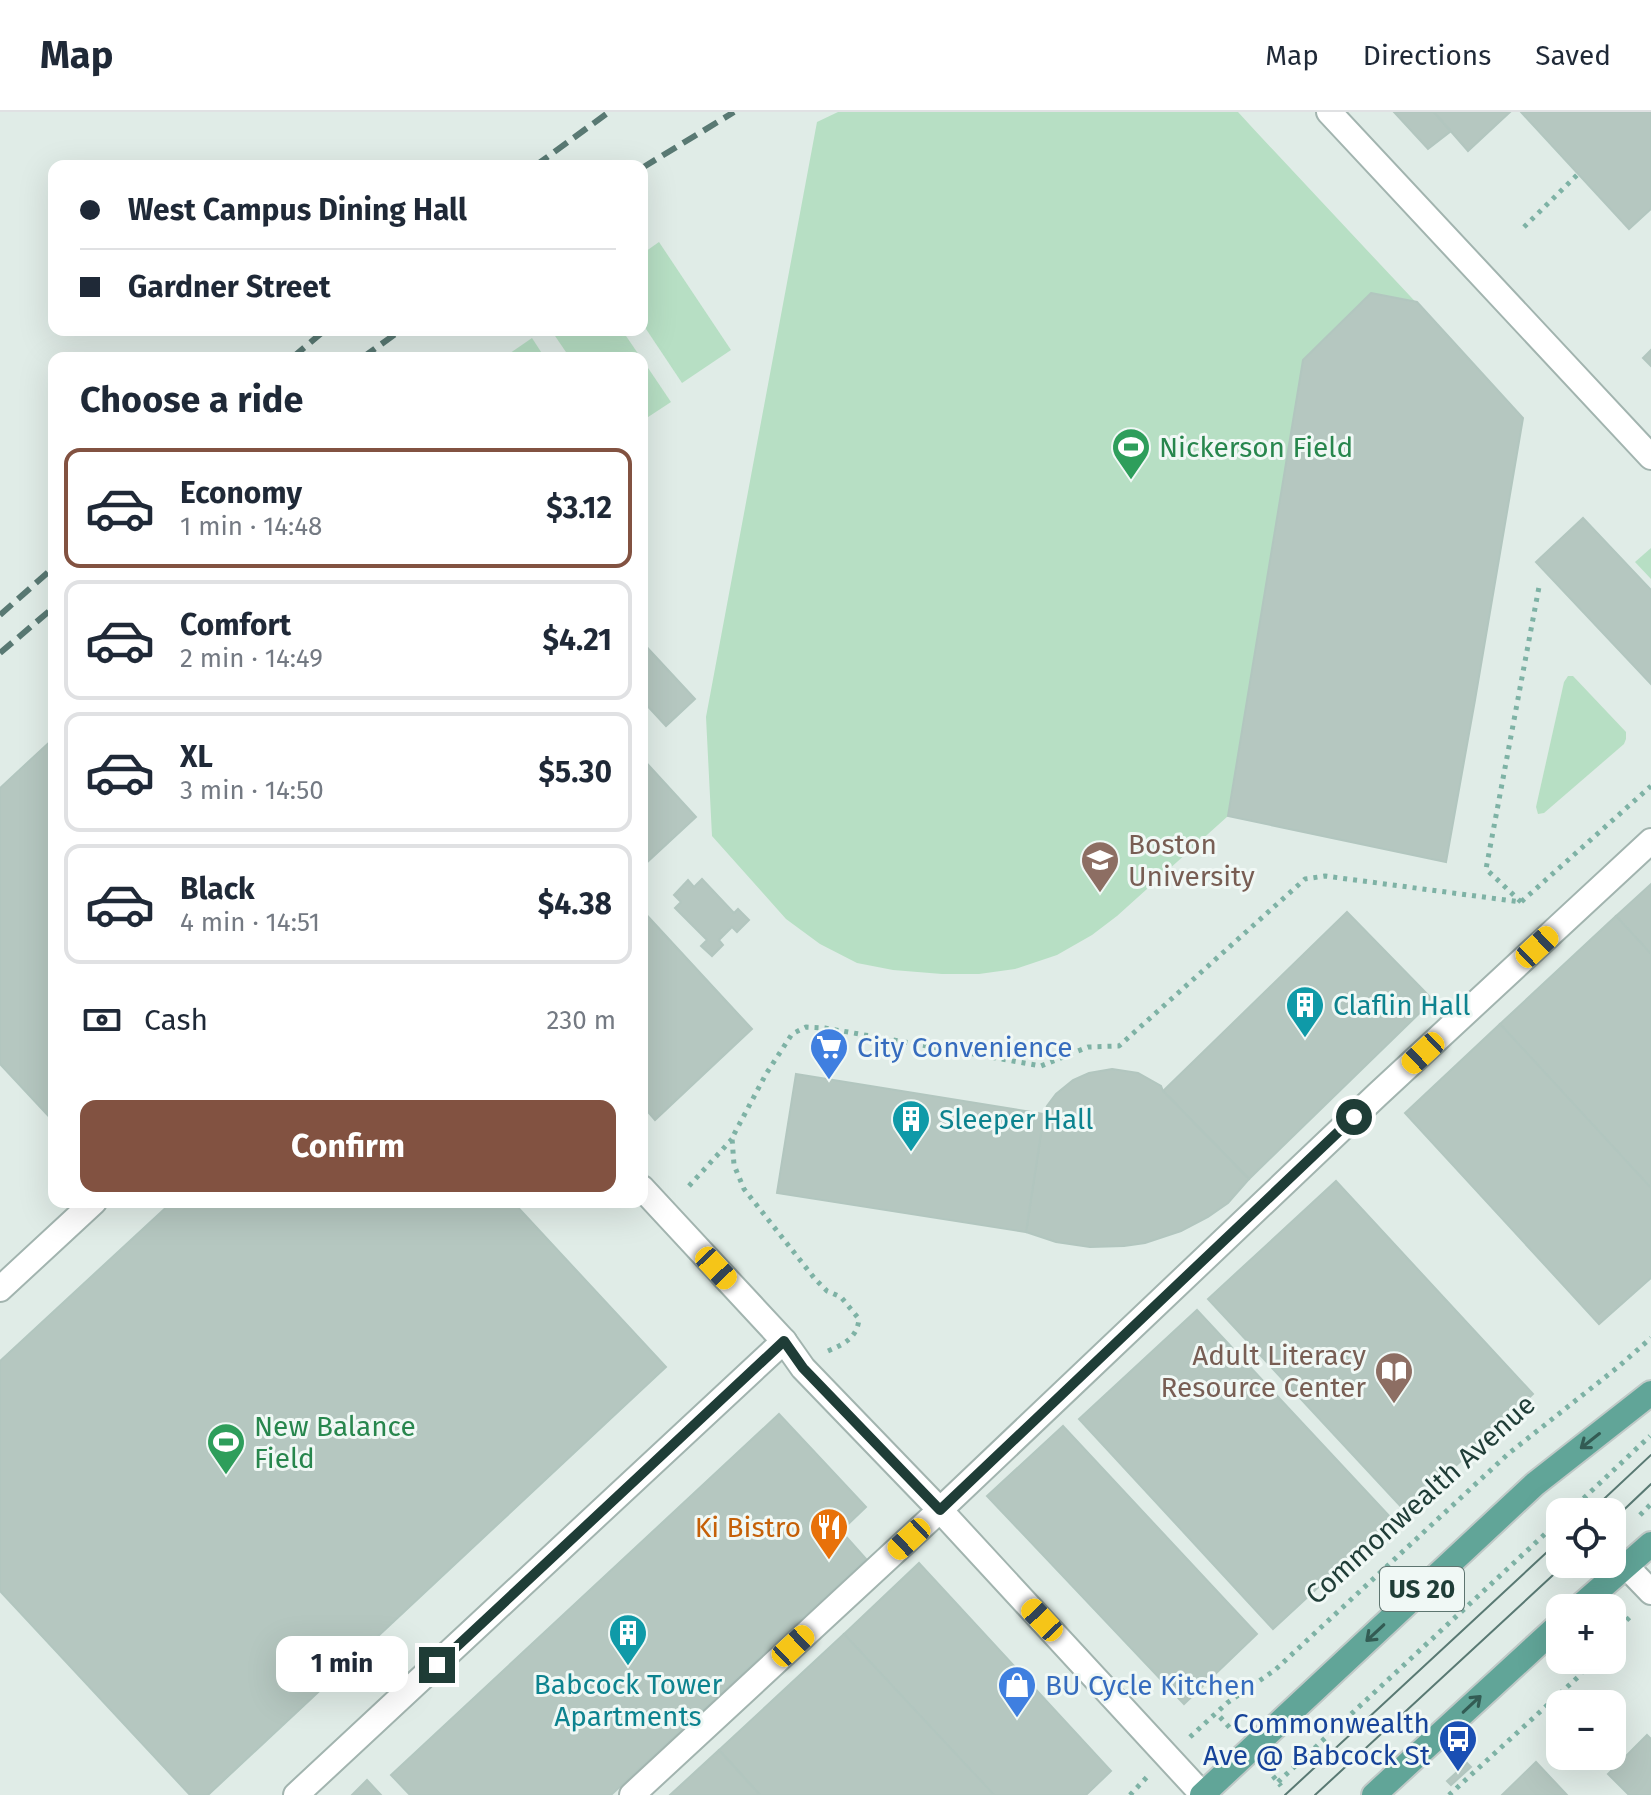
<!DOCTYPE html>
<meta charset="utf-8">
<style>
body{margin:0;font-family:"Fira Sans",sans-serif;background:#f6f6f7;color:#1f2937;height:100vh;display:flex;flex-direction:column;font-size:30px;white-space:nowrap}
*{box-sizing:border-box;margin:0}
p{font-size:26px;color:#747a83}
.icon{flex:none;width:44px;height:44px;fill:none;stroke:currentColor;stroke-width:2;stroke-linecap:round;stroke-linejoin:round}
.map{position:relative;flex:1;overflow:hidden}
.panel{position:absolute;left:48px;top:240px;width:600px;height:856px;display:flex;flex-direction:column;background:#fff;border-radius:16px;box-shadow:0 8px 32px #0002}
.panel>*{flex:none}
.top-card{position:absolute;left:48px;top:48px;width:600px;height:176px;border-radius:16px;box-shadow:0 8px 32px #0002;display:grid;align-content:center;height:176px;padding:0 32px;background:#fff}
.tools{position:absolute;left:1546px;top:1386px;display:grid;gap:16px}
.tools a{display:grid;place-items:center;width:80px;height:80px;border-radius:16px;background:#fff;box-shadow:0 8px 32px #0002;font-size:40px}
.end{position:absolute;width:36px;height:36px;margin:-18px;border:10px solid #1f3d37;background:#fff;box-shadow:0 0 0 4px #fff}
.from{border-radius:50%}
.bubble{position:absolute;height:56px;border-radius:16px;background:#fff;box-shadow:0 8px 32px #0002;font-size:26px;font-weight:700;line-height:56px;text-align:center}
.car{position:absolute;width:24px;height:48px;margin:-24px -12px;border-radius:10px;box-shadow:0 0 6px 2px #0007;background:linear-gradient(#f5c518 24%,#345 0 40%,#f5c518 0 76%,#345 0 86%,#f5c518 0)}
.top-card b{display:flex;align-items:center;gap:28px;height:76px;font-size:30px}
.top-card b+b{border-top:2px solid #e0e1e3}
.top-card i{width:20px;height:20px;background:#1f2937}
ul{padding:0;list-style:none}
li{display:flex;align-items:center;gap:24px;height:120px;margin:0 16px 12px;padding:0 16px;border:4px solid #e0e1e3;border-radius:16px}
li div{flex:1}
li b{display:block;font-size:30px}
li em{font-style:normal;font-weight:700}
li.selected{border-color:#825241}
li>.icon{width:72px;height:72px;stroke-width:1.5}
h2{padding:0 32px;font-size:36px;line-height:96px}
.pay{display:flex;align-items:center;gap:20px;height:88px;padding:0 32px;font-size:30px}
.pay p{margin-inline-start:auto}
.button{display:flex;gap:16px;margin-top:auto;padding:16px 32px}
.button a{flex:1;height:92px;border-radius:16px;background:#825241;color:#fff;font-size:32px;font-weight:700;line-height:92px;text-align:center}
header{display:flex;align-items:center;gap:48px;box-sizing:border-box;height:112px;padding:0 40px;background:#fff;border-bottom:2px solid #e0e1e3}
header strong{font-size:38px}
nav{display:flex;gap:44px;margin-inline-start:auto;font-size:28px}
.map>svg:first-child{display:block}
.green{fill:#b7dfc4}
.building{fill:#b5c7c0;stroke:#b2c6bf;stroke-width:2}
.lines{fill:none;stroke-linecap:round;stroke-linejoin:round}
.minor-casing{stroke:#a2b4af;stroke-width:28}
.primary-casing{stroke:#c0c9c7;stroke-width:28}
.path{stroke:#7eb2a5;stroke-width:5;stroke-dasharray:4 6;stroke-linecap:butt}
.minor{stroke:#fff;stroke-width:24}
.primary{stroke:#61a598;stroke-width:24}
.tram{stroke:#597973;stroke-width:2}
.rail{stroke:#597973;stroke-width:6;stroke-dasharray:16 8;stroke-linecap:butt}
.oneway{stroke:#335c54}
.route{stroke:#1f3d37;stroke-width:10}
.labels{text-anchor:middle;stroke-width:6;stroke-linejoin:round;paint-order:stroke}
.shield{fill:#f0f8f5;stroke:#5e7570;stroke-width:2}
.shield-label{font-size:26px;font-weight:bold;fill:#1f3d37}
.leisure-label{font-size:28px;fill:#27864d;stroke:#f0f8f5;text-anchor:start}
.education-label{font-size:28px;fill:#785e54;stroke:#f0f8f5;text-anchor:start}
.culture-label{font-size:28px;fill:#0d838f;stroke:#f0f8f5;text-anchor:start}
.shop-label{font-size:28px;fill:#366cbe;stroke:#f0f8f5;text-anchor:start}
.street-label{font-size:28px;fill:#1f3d37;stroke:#f0f8f5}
.food-label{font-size:28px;fill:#c56008;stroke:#f0f8f5;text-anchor:end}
.transit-label{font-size:28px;fill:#164399;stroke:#f0f8f5;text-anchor:end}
</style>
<header>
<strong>Map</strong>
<nav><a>Map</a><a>Directions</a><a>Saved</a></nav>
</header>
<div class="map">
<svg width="1651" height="1683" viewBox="0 0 1651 1683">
<rect width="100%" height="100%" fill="#e0ece7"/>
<g class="green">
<path d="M838,0H1238C1333,103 1429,203 1523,306L1475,588L1446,750L1228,704L1117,804L1092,823L1057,843L1015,857L979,862H942L893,858L857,851L820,832L786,807L712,724L706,605L817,10Z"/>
<path d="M659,130L731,238L682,271L642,211V142Z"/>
<path d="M551,218H622L641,246H570Z"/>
<path d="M532,226L545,246H503Z"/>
<path d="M642,247L671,290L642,309Z"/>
<path d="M1651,436V467L1635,450Z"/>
<path d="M1568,564H1573L1626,620V627L1624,632L1544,701L1538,702L1536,695L1564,570Z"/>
</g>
<g class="building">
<path d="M1394,0H1434L1451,19L1428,37Z"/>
<path d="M1434,0H1510L1468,39Z"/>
<path d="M1521,0H1651V97L1629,117Z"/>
<path d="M1371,181L1417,190L1523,306L1475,588L1446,750L1228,704L1303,248Z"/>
<path d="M1651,238V254L1643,246Z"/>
<path d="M1583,406L1651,478V572L1536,450Z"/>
<path d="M642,530L695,587L666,614L642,588Z"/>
<path d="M54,626V1010L0,952V676Z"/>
<path d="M642,646L696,705L642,755Z"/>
<path d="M702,767L734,801L738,797L749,808L737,820L732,815L719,828L723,833L712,844L701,834L707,828L675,796L681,790L674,783L688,768L694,775Z"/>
<path d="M1651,772V842L1616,804Z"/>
<path d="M642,798L752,917L655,1008L642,993Z"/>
<path d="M1347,800L1433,888L1249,1067L1163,979Z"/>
<path d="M1616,804L1651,842V1076L1500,912Z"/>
<path d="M1500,912L1651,1076V1166L1599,1212L1405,1001Z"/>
<path d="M1112,957L1138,961L1161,974L1163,979L1249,1067L1228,1091L1208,1105L1181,1119L1145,1131L1124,1134L1090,1135L1056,1130L1026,1120L1044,1002L1047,994L1056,982L1073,968L1089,961Z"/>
<path d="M796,962L1044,1002L1026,1120L777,1081Z"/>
<path d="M1336,1069L1533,1282L1406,1400L1208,1187Z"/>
<path d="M172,1090H513L666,1255L208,1683H190L0,1479V1249Z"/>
<path d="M1197,1198L1392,1407L1273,1517L1079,1307Z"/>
<path d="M779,1302L866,1395L841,1419L866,1447L611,1683H410L391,1663Z"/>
<path d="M1063,1314L1257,1522L1184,1592L987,1384Z"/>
<path d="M919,1451L1111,1659L1086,1683H994L844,1522Z"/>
<path d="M844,1522L994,1683H760L719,1638Z"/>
<path d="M1647,1623L1651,1627V1683H1629L1608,1662Z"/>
<path d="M719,1638L760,1683H670Z"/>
<path d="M1536,1650L1567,1683H1502Z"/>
<path d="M1467,1651L1471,1655L1451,1673L1447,1669Z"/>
<path d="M367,1668L381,1683H352Z"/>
</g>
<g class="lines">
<defs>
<g id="minor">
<path d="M1329,0L1651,345"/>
<path d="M642,1076L784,1229L803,1256L940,1398L1203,1683"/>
<path d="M0,1177L94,1090"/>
<path d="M1626,1454L1651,1480"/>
<path d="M296,1683L784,1229"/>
<path d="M632,1683L940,1398L1377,983L1651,729"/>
</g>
<g id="primary">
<path d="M1578,1496L1651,1432"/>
<path d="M1202,1683L1535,1372L1651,1281"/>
<path d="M1374,1683L1560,1512"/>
</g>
</defs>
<use href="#minor" class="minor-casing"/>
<use href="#primary" class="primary-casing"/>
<g class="path">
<path d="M1524,115L1578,62"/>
<path d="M1521,790L1486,757L1539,475"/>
<path d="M689,1074L732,1027"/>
<path d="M828,1239C844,1232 857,1226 859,1207L841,1185L827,1179L815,1167L744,1077L734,1053L732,1026L766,962L792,922L806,915L825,916L1041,954L1088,935L1119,934L1305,767L1325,764L1521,790L1651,674"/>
<path d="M1569,1400L1650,1324"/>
<path d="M1640,1403L1651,1392"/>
<path d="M1612,1522L1632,1503"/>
<path d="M1220,1605L1230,1616"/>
<path d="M1190,1625L1227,1591L1275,1558L1508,1342L1618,1255L1651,1226"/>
<path d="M1273,1664L1281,1674"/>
<path d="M1278,1670L1560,1408"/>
<path d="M1130,1683L1147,1665"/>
<path d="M1449,1683L1578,1565L1591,1548"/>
</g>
<use href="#minor" class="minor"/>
<use href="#primary" class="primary"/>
<g class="tram">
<path d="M1590,1400L1651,1343"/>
<path d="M1612,1409L1651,1372"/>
<path d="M1285,1683L1560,1428"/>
<path d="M1315,1683L1565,1452"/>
</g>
<g class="rail">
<path d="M535,54L609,0"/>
<path d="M642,56L734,0"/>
<path d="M292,246L325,218"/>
<path d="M362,246L401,218"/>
<path d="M0,503L54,455"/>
<path d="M0,541L54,495"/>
</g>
</g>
<defs><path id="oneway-shaft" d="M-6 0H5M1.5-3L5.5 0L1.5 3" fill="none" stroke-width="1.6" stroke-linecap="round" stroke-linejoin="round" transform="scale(2)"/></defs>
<g class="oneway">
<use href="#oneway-shaft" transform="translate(1590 1329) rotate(142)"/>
<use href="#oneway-shaft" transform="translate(1375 1521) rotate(137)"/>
<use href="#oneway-shaft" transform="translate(1472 1592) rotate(-43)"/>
</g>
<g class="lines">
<path class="route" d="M437,1553L784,1229L803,1256L940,1398L1354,1005"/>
</g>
<defs>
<symbol id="stadium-pin" viewBox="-11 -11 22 30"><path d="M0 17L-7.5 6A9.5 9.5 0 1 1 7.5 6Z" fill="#2e9e5b" stroke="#f0f8f5"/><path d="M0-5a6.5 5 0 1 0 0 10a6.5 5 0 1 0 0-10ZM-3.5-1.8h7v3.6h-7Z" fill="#fff"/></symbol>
<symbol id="university-pin" viewBox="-11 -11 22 30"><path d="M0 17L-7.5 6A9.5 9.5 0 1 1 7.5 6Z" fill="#8d6e63" stroke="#f0f8f5"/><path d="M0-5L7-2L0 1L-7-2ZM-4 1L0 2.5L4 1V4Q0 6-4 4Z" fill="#fff"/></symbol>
<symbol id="building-pin" viewBox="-11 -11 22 30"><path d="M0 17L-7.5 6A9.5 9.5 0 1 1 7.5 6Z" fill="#0f9aa8" stroke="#f0f8f5"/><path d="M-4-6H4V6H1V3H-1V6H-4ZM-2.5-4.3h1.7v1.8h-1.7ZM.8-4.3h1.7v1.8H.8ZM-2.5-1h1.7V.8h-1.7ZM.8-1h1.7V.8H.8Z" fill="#fff"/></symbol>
<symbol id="supermarket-pin" viewBox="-11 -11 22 30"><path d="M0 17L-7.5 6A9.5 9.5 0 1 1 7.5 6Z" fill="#3f7fe0" stroke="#f0f8f5"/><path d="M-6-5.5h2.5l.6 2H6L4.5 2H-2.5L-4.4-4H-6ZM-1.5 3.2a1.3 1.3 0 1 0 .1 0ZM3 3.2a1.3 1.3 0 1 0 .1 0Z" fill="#fff"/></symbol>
<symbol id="library-pin" viewBox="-11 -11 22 30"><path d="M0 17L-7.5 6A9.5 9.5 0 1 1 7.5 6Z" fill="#8d6e63" stroke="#f0f8f5"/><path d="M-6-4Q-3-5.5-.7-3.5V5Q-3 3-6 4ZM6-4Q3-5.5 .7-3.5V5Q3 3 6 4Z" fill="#fff"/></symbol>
<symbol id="restaurant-pin" viewBox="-11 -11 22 30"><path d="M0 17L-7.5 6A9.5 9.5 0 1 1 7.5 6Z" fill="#e8710a" stroke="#f0f8f5"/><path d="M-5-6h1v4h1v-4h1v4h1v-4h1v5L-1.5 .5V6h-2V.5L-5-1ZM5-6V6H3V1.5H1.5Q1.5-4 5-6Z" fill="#fff"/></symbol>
<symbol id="shop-pin" viewBox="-11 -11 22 30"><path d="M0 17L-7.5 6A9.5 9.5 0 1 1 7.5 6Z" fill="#3f7fe0" stroke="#f0f8f5"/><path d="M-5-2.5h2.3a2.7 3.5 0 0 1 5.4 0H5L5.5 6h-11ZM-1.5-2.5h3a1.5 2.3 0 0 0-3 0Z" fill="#fff"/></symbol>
<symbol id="bus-pin" viewBox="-11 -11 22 30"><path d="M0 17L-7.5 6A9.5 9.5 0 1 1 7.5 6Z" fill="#1a4fb4" stroke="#f0f8f5"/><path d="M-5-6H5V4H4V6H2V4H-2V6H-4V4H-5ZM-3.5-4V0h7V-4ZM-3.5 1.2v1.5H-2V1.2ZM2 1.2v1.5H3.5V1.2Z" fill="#fff"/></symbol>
</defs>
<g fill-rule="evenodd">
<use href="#stadium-pin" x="1109" y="313" width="44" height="60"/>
<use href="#university-pin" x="1078" y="726" width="44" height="60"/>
<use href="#building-pin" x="1283" y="871" width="44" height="60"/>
<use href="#supermarket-pin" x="807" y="913" width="44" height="60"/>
<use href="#building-pin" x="889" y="985" width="44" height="60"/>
<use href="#library-pin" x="1372" y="1237" width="44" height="60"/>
<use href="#stadium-pin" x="204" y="1308" width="44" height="60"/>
<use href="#restaurant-pin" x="807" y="1393" width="44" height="60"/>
<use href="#building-pin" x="606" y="1499" width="44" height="60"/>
<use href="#shop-pin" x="995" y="1551" width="44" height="60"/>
<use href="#bus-pin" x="1436" y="1605" width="44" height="60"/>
</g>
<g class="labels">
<rect class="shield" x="1380" y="1455" width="84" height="44" rx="6"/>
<g class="shield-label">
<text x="1422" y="1486">US 20</text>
</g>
<g class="leisure-label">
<text x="1159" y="345">Nickerson Field</text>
<text x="254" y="1324">New Balance<tspan x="254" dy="32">Field</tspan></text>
</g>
<g class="education-label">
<text x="1128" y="742">Boston<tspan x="1128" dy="32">University</tspan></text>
<text x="1366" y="1253" text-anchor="end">Adult Literacy<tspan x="1366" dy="32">Resource Center</tspan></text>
</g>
<g class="culture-label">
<text x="1333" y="903">Claflin Hall</text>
<text x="939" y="1017">Sleeper Hall</text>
<text x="628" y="1582" text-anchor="middle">Babcock Tower<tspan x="628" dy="32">Apartments</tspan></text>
</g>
<g class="shop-label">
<text x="857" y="945">City Convenience</text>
<text x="1045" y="1583">BU Cycle Kitchen</text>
</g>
<g class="street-label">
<text transform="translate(1420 1387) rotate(-42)" y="10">Commonwealth Avenue</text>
</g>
<g class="food-label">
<text x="801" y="1425">Ki Bistro</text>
</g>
<g class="transit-label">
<text x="1430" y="1621">Commonwealth<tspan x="1430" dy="32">Ave @ Babcock St</tspan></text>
</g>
</g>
</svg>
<div class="tools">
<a><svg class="icon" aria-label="locate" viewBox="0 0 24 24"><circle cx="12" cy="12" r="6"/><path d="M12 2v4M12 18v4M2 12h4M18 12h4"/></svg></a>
<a>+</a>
<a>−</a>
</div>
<i class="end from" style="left:1354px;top:1005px"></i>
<i class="end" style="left:437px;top:1553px"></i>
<div class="bubble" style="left:276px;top:1524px;width:132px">1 min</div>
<i class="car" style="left:1537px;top:835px;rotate:47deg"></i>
<i class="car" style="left:1423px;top:941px;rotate:227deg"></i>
<i class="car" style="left:716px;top:1156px;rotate:137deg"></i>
<i class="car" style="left:909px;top:1427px;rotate:227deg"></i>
<i class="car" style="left:1042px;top:1508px;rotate:317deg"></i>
<i class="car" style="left:793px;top:1534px;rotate:47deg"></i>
<div class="top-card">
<b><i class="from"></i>West Campus Dining Hall</b>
<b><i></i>Gardner Street</b>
</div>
<section class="panel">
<h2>Choose a ride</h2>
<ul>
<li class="selected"><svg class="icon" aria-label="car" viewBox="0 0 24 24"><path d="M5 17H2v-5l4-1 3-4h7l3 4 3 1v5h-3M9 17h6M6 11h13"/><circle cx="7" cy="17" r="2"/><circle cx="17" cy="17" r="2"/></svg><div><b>Economy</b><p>1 min · 14:48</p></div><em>$3.12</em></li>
<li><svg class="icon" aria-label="car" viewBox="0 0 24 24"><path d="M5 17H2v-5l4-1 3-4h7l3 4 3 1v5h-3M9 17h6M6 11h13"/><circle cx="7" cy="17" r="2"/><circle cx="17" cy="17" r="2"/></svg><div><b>Comfort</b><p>2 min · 14:49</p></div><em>$4.21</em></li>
<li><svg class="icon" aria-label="car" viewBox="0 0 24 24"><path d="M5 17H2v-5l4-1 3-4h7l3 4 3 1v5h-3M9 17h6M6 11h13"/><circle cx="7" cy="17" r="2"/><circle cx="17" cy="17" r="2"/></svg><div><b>XL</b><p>3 min · 14:50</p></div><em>$5.30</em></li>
<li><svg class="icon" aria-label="car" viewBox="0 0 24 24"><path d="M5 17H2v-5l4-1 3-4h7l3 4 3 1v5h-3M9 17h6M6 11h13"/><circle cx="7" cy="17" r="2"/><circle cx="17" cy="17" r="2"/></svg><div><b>Black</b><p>4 min · 14:51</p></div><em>$4.38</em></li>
</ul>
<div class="pay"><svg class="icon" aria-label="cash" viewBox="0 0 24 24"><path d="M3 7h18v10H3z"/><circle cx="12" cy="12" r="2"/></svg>Cash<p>230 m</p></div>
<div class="button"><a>Confirm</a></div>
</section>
</div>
